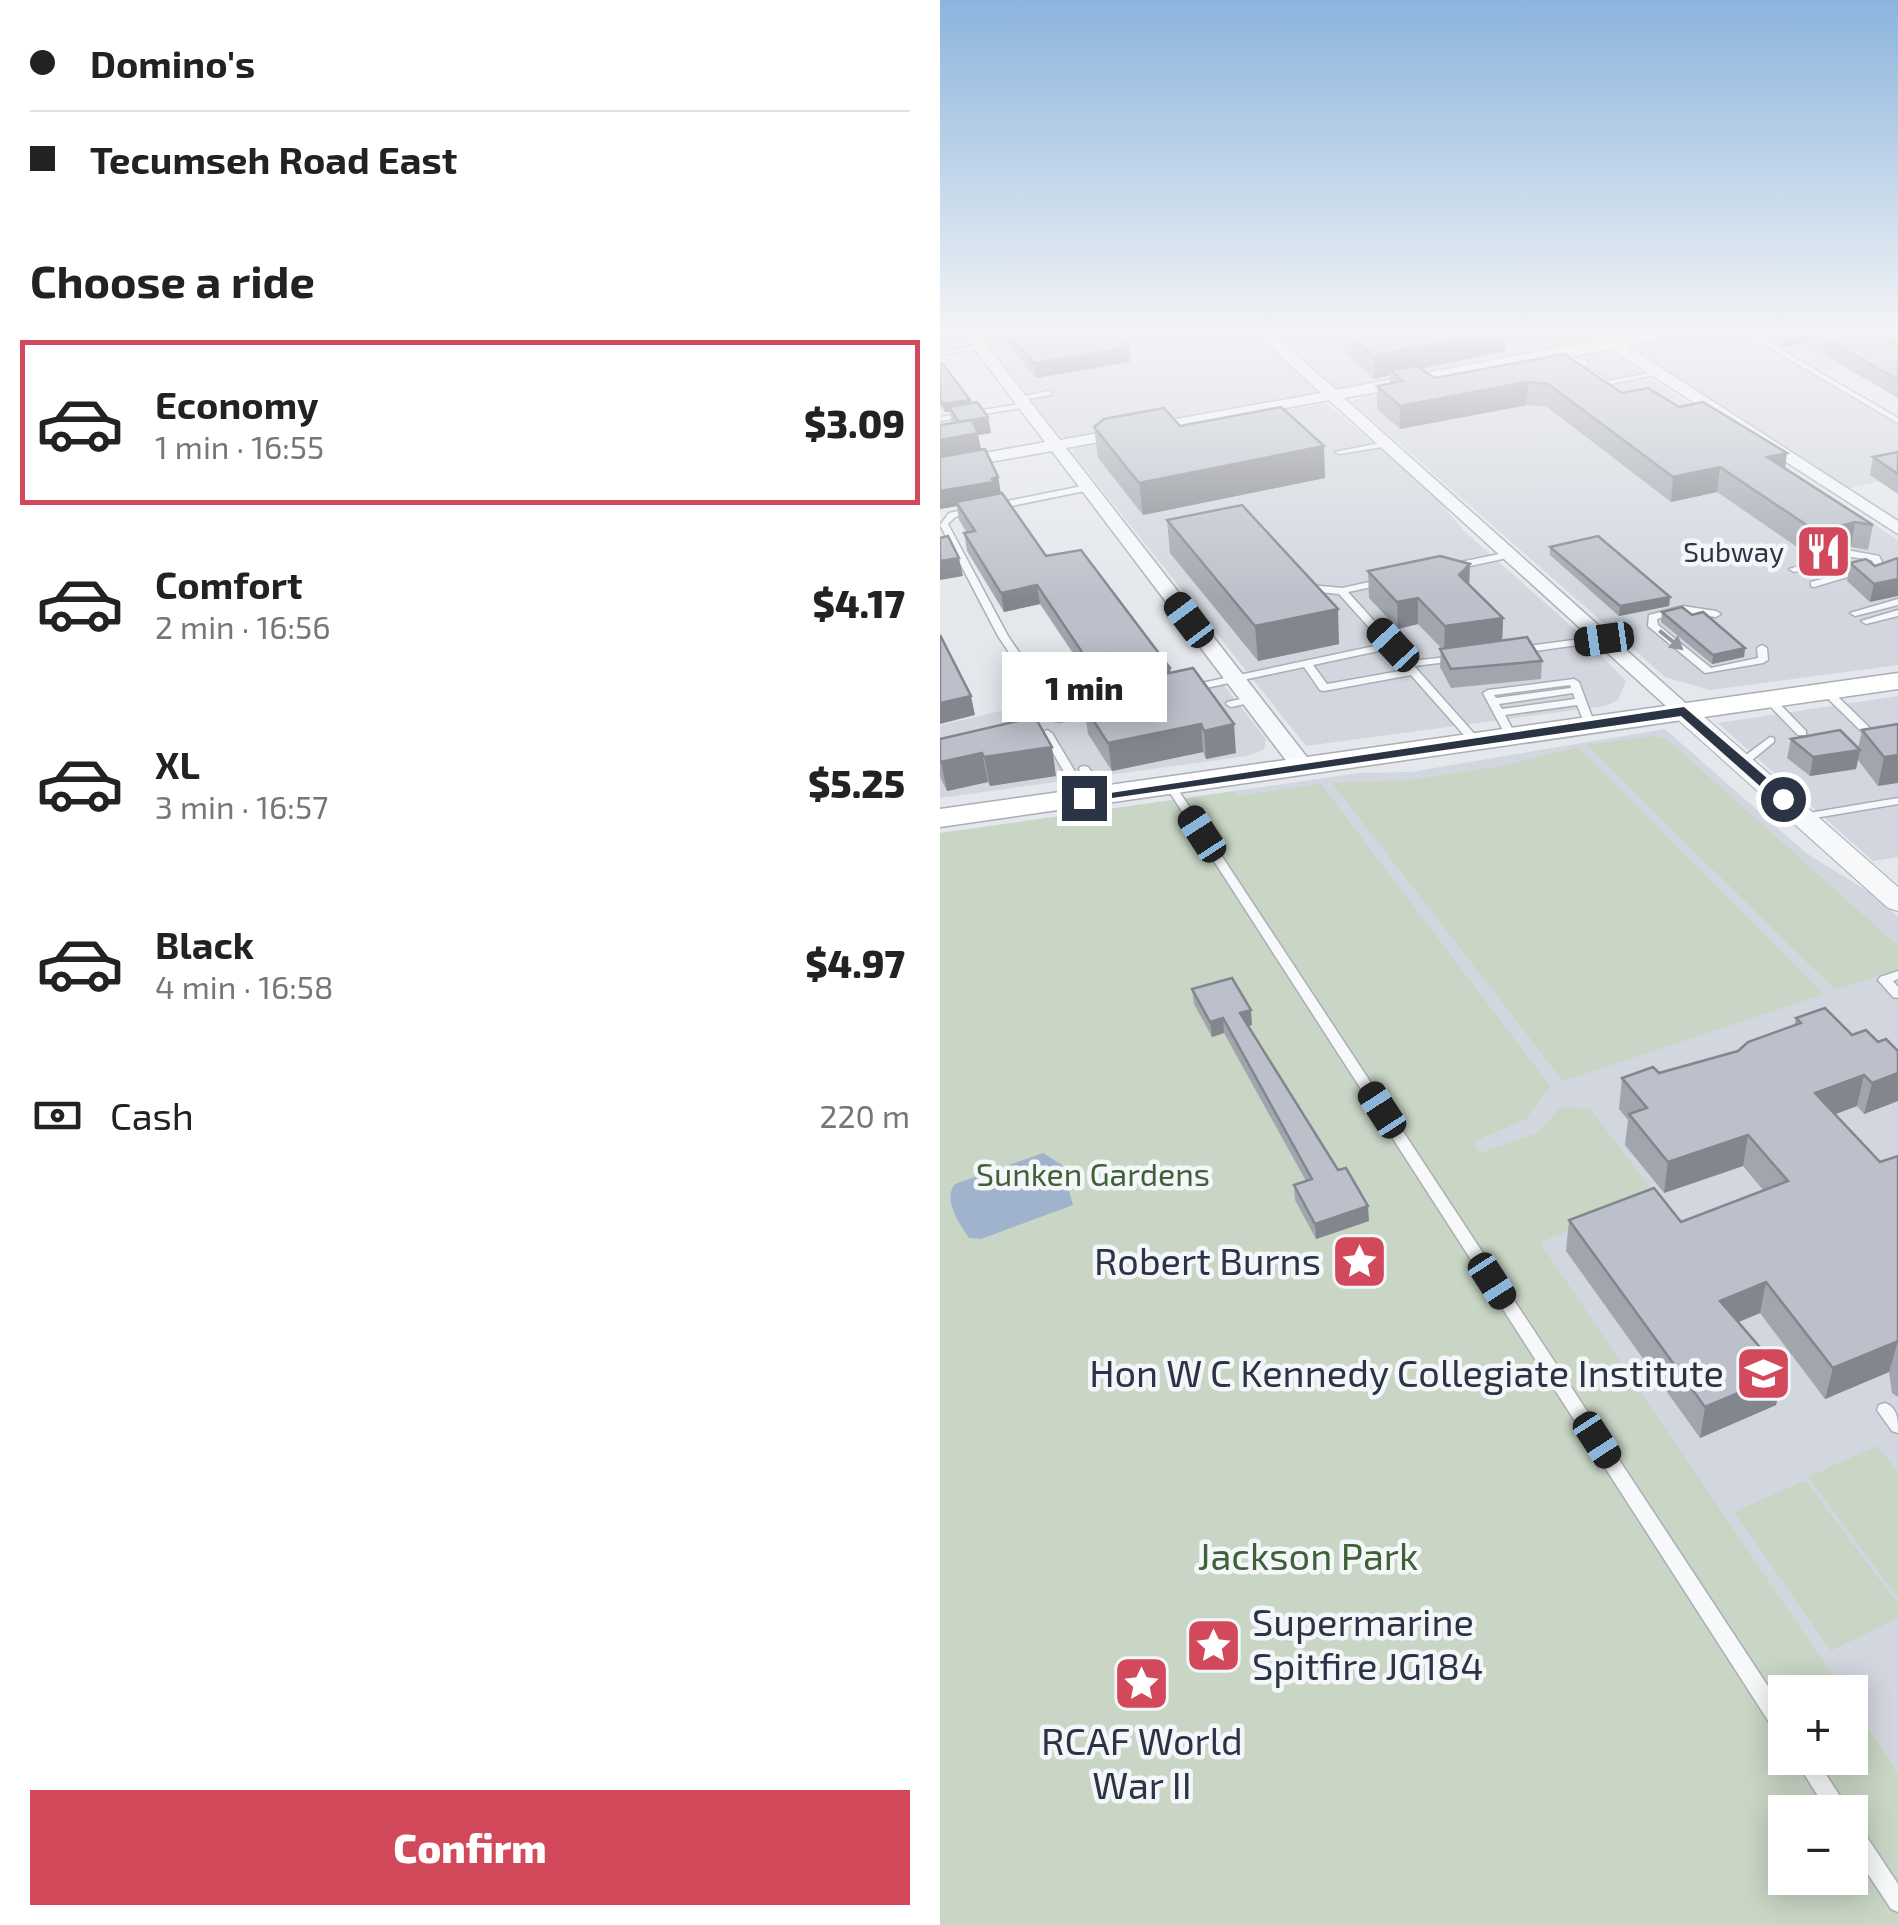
<!DOCTYPE html>
<meta charset="utf-8">
<style>
body{margin:0;font-family:"Exo 2",sans-serif;background:#f6f6f6;color:#222;height:100vh;display:flex;flex-direction:column;font-size:38px;white-space:nowrap}
*{box-sizing:border-box;margin:0}
p{font-size:32px;color:#767676}
.icon{flex:none;width:55px;height:55px;fill:none;stroke:currentColor;stroke-width:2;stroke-linecap:round;stroke-linejoin:round}
.map{position:relative;flex:1;overflow:hidden}
.sheet{display:flex;flex-direction:column;background:#fff;width:940px}
.sheet>*{flex:none}
.banner{display:grid;align-content:center;height:220px;padding:0 30px;background:#fff}
.fabs{position:absolute;left:828px;top:1675px;display:grid;gap:20px}
.fabs a{display:grid;place-items:center;width:100px;height:100px;border-radius:0px;background:#fff;box-shadow:0 5px 25px #0003;font-size:50px}
.end{position:absolute;width:45px;height:45px;margin:-22px;border:12px solid #2b3445;background:#fff;box-shadow:0 0 0 5px #fff}
.from{border-radius:50%}
.bubble{position:absolute;height:70px;border-radius:0px;background:#fff;box-shadow:0 5px 25px #0003;font-size:32px;font-weight:800;line-height:70px;text-align:center}
.car{position:absolute;width:30px;height:60px;margin:-30px -15px;border-radius:12px;box-shadow:0 0 8px 2px #0007;background:linear-gradient(#222 24%,#8ab4d8 0 40%,#222 0 76%,#8ab4d8 0 86%,#222 0)}
.banner b{display:flex;align-items:center;gap:35px;height:95px;font-size:38px}
.banner b+b{border-top:2px solid #e0e0e0}
.banner i{width:25px;height:25px;background:#222}
ul{padding:0;list-style:none}
li{display:flex;align-items:center;gap:30px;height:165px;margin:0 20px 15px;padding:0 10px;border:5px solid transparent;border-radius:0px}
li div{flex:1}
li b{display:block;font-size:38px}
li em{font-style:normal;font-weight:800}
li.selected{border-color:#d1495b}
li>.icon{width:90px;height:90px;stroke-width:1.5}
h2{padding:0 30px;font-size:45px;line-height:120px}
.pay{display:flex;align-items:center;gap:25px;height:110px;padding:0 30px;font-size:38px}
.pay p{margin-inline-start:auto}
.cta{display:flex;gap:20px;margin-top:auto;padding:20px 30px}
.cta a{flex:1;height:115px;border-radius:0px;background:#d1495b;color:#fff;font-size:40px;font-weight:800;line-height:115px;text-align:center}
main{display:flex;flex:1;min-height:0}
.map>svg:first-child{display:block}
.built{fill:#d2d6de}
.green{fill:#c9d6c5;fill-rule:evenodd}
.water{fill:#9fb4cc}
.lines{fill:none;stroke-linecap:round;stroke-linejoin:round}
.service-casing{stroke:#a9aeb7;stroke-width:3}
.minor-casing{stroke:#a9aeb7;stroke-width:3}
.tertiary-casing{stroke:#a9aeb7;stroke-width:2}
.secondary-casing{stroke:#a9aeb7;stroke-width:3}
.service{fill:#f7f8fa;fill-rule:evenodd}
.minor{fill:#f7f8fa;fill-rule:evenodd}
.tertiary{fill:#f7f8fa;fill-rule:evenodd}
.secondary{fill:#fff;fill-rule:evenodd}
.wall{fill:#a1a5ae}
.shaded-wall{fill:#83868d}
.building{fill:#bbc0ca;stroke:#83868d;stroke-width:2.5}
.oneway{fill:#9196a0}
.route{fill:#2b3445}
.labels{text-anchor:middle;stroke-width:9;stroke-linejoin:round;paint-order:stroke}
.far-poi-label{font-size:28px;fill:#2b3445;stroke:#f4f6f9;text-anchor:end}
.park-label{font-size:32px;fill:#3f6138;stroke:#f4f6f9}
.near-poi-label{font-size:38px;fill:#2b3445;stroke:#f4f6f9;text-anchor:end}
.near-park-label{font-size:38px;fill:#3f6138;stroke:#f4f6f9}
</style>
<main>
<section class="sheet">
<div class="banner">
<b><i class="from"></i>Domino's</b>
<b><i></i>Tecumseh Road East</b>
</div>
<h2>Choose a ride</h2>
<ul>
<li class="selected"><svg class="icon" aria-label="car" viewBox="0 0 24 24"><path d="M5 17H2v-5l4-1 3-4h7l3 4 3 1v5h-3M9 17h6M6 11h13"/><circle cx="7" cy="17" r="2"/><circle cx="17" cy="17" r="2"/></svg><div><b>Economy</b><p>1 min · 16:55</p></div><em>$3.09</em></li>
<li><svg class="icon" aria-label="car" viewBox="0 0 24 24"><path d="M5 17H2v-5l4-1 3-4h7l3 4 3 1v5h-3M9 17h6M6 11h13"/><circle cx="7" cy="17" r="2"/><circle cx="17" cy="17" r="2"/></svg><div><b>Comfort</b><p>2 min · 16:56</p></div><em>$4.17</em></li>
<li><svg class="icon" aria-label="car" viewBox="0 0 24 24"><path d="M5 17H2v-5l4-1 3-4h7l3 4 3 1v5h-3M9 17h6M6 11h13"/><circle cx="7" cy="17" r="2"/><circle cx="17" cy="17" r="2"/></svg><div><b>XL</b><p>3 min · 16:57</p></div><em>$5.25</em></li>
<li><svg class="icon" aria-label="car" viewBox="0 0 24 24"><path d="M5 17H2v-5l4-1 3-4h7l3 4 3 1v5h-3M9 17h6M6 11h13"/><circle cx="7" cy="17" r="2"/><circle cx="17" cy="17" r="2"/></svg><div><b>Black</b><p>4 min · 16:58</p></div><em>$4.97</em></li>
</ul>
<div class="pay"><svg class="icon" aria-label="cash" viewBox="0 0 24 24"><path d="M3 7h18v10H3z"/><circle cx="12" cy="12" r="2"/></svg>Cash<p>220 m</p></div>
<div class="cta"><a>Confirm</a></div>
</section>
<div class="map">
<svg width="958" height="1925" viewBox="0 0 958 1925">
<rect width="100%" height="100%" fill="#e4e7ec"/>
<g class="built">
<path d="M0,331H894L944,359L879,372L958,419V477L908,488L695,353L680,338L123,440L49,348L0,355Z"/>
<path d="M661,351L672,354L958,540V665L770,690L725,677L412,402L428,393Z"/>
<path d="M386,403L495,496L523,530L639,633L686,681L678,700L665,706L366,746L133,453L132,447L143,444Z"/>
<path d="M278,678L326,739L324,749L307,756L0,798V725L113,699L128,714Z"/>
<path d="M958,696V857L933,861L778,723Z"/>
<path d="M725,729L866,853L934,895L958,917V1772L910,1701V1692H904L295,791L419,773L471,772Z"/>
</g>
<g class="green">
<path d="M714,736L727,739L958,946V969L895,990L647,745Z"/>
<path d="M638,747L884,994L623,1081L392,783L471,780L567,765Z"/>
<path d="M381,784L610,1086L586,1119L533,1142L540,1153L597,1133L621,1107L650,1109L717,1196L600,1242L904,1692H845V1758H910V1701L958,1772V1925H0V833L295,791L298,796ZM845,1812H910V1878H845Z"/>
<path d="M937,1446L958,1472V1598L868,1477Z"/>
<path d="M865,1480L958,1604V1618L891,1651L794,1512Z"/>
</g>
<path class="water" d="M103,1153L122,1165L133,1205L41,1239L29,1238C20,1224 2,1200 15,1184Z"/>
<g class="lines">
<defs>
<g id="service">
<path d="M0,331H17L0,335Z"/>
<path d="M801,331H809L958,418V423Z"/>
<path d="M40,345H43V349L4,354L0,352Z"/>
<path d="M624,355L647,361L648,363L642,369L638,367L640,364L630,361L631,365H625L620,357Z"/>
<path d="M646,370H652L669,381L717,371L721,373L668,385L646,374Z"/>
<path d="M108,391L112,393L111,395L80,400L76,398Z"/>
<path d="M85,403L89,405L88,407L0,421V417Z"/>
<path d="M445,442L449,444L448,446L399,454L395,452Z"/>
<path d="M147,485L151,488L150,490L57,509L53,506L57,503Z"/>
<path d="M32,508L35,509V513L15,517L8,524L68,636L122,715L159,707L164,710L163,712L119,722L115,721L58,636L0,525L9,513Z"/>
<path d="M912,551L939,556L944,566L874,587L871,586V582L934,565L932,560L912,557L854,572L849,569Z"/>
<path d="M569,552L572,553V557L511,570L506,567L511,564Z"/>
<path d="M443,579L448,582L446,584L408,592L453,642L456,643L457,647L469,661L519,656V660L516,661L474,666L539,739V743H531L471,675L384,691L380,690L364,667L252,691L247,688L252,685L444,644L399,594L370,591L365,588L370,585L402,588ZM448,649L466,670L387,684L373,665Z"/>
<path d="M958,599V605L915,616L910,613Z"/>
<path d="M743,606L776,611L781,614L776,617L743,612L717,619L718,625L771,668L818,658L817,648L822,645L827,648L828,660L823,663L765,673L708,626L709,615Z"/>
<path d="M958,610V616L926,624L921,621Z"/>
<path d="M664,636L669,639L667,641L581,653L576,650L581,647Z"/>
<path d="M634,679L639,682L655,725L654,727H646L637,705L565,715L576,736L571,739L567,738L543,693L548,690ZM630,685L631,688L556,698L554,695ZM633,693L635,699L562,709L559,704Z"/>
<path d="M886,688L890,689L929,727V731H921L882,693V689Z"/>
<path d="M829,696L833,697L866,731V735H858L825,701L824,699Z"/>
<path d="M310,697L314,698V702L291,707L286,704L287,702Z"/>
<path d="M107,730L112,733L150,797L148,799L144,800L138,797L102,733Z"/>
<path d="M830,737L834,738V742L806,765H798L797,763L798,761Z"/>
<path d="M144,766L148,767L167,793L169,795L167,797H159L140,771L139,769L140,767Z"/>
<path d="M230,782L235,785L845,1712V1738L838,1736L225,785Z"/>
<path d="M958,798V804L863,820L857,817L863,814Z"/>
<path d="M958,971V979L953,981L958,987V998L953,997L938,980L940,977Z"/>
<path d="M945,1403C958,1408 958,1420 958,1433L952,1431L937,1410L939,1405Z"/>
<path d="M854,1758H875L906,1805L909,1812H888Z"/>
<path d="M910,1819L917,1822L958,1884V1912L951,1909L910,1847Z"/>
</g>
<path id="minor" d="M21,331H35L120,440L381,393L314,331H329L396,390L670,338L756,331L687,346L958,521V534L671,349L404,398L751,708L754,712L744,718L737,716L389,400L126,448L370,761L373,766L362,772L354,771L112,451L0,471V461L105,442Z"/>
<path id="tertiary" d="M744,705L753,707L958,887V911L948,908L735,717L732,712Z"/>
<path id="secondary" d="M958,673V689L0,827V809Z"/>
</defs>
<use href="#service" class="service-casing"/>
<use href="#minor" class="minor-casing"/>
<use href="#tertiary" class="tertiary-casing"/>
<use href="#secondary" class="secondary-casing"/>
<use href="#service" class="service"/>
<use href="#minor" class="minor"/>
<use href="#tertiary" class="tertiary"/>
<use href="#secondary" class="secondary"/>
</g>
<g class="wall">
<path d="M56,331H173L189,348L190,362L96,378Z"/>
<path d="M404,331L476,340L522,331H565V351L481,369L495,378L624,354L682,393L739,407L845,468L933,525L928,550L911,547L873,558L777,492L731,502L607,407L587,405L460,429L437,409V386L450,383V375L434,379L405,353Z"/>
<path d="M817,331H958V398L864,343L843,347Z"/>
<path d="M0,364L31,403L48,417L51,433L38,435L41,450L12,423L10,412H5L0,405Z"/>
<path d="M154,427L385,478L203,515L158,458Z"/>
<path d="M958,452V494L930,475L933,457Z"/>
<path d="M0,457L58,477L61,494L106,556L230,668L231,673L296,753L266,759L263,752L172,771L148,734L144,706L187,697L171,672L149,677L100,604L64,612L27,551L24,533H27L19,520L17,506L0,509Z"/>
<path d="M227,520L399,644L318,661L230,553Z"/>
<path d="M610,547L730,597L729,606L679,616L610,555Z"/>
<path d="M958,558L930,602L907,581L910,563L935,566Z"/>
<path d="M428,571L563,618L562,640L602,661L601,679L511,688L500,667L501,648L478,624L458,629L429,598Z"/>
<path d="M722,612L752,615L805,648L804,657L772,664L721,622Z"/>
<path d="M958,724L938,786L918,760L916,769L870,776L847,758L851,739L918,748L922,730Z"/>
<path d="M0,739L116,776L50,786L48,782L7,791L0,777Z"/>
<path d="M252,989L312,1025L309,1026L429,1221L376,1239L355,1200L354,1185L366,1181L284,1033L272,1037L254,1004Z"/>
<path d="M856,1018L938,1042L958,1051V1101L924,1114L917,1106L895,1114L940,1162L958,1156V1397L952,1393L949,1372L885,1399L820,1313L798,1322L843,1374L836,1405L760,1438L626,1251L629,1220L741,1222L823,1190L803,1166L724,1193L685,1145L688,1120L679,1109L682,1078L719,1073L798,1051L854,1026Z"/>
</g>
<g class="shaded-wall">
<path d="M554,331H565V351L455,374L450,370V375L434,379V356Z"/>
<path d="M845,331H866L864,343L843,347Z"/>
<path d="M189,348L190,362L96,378L94,363Z"/>
<path d="M588,382L587,405L460,429V406Z"/>
<path d="M30,400L32,408L9,407L10,412H5L3,404Z"/>
<path d="M48,417L51,433L38,435L41,450L0,457V440L19,422Z"/>
<path d="M384,446L385,478L203,515L199,483Z"/>
<path d="M847,453L844,477L827,457Z"/>
<path d="M780,467L777,492L731,502L733,477Z"/>
<path d="M58,477L61,494L16,502L17,506L0,509V491Z"/>
<path d="M915,522L911,547L873,558L877,532Z"/>
<path d="M19,558L23,576L0,580V561Z"/>
<path d="M530,564L529,590L519,575Z"/>
<path d="M958,579V596L930,602L934,584Z"/>
<path d="M97,585L100,604L64,612L61,593Z"/>
<path d="M730,597L729,606L679,616L680,606Z"/>
<path d="M478,598V624L458,629L457,602Z"/>
<path d="M398,609L399,644L318,661L315,626Z"/>
<path d="M563,618L562,645L504,653L505,626Z"/>
<path d="M805,648L804,657L772,664L773,655Z"/>
<path d="M169,653L171,672L149,677L146,658Z"/>
<path d="M230,668L232,687L192,681L193,695L187,697L185,678Z"/>
<path d="M31,696L35,715L0,724V703Z"/>
<path d="M261,724L263,752L172,771L168,743Z"/>
<path d="M294,724L296,753L266,759L264,731Z"/>
<path d="M112,747L116,776L50,786L44,757Z"/>
<path d="M920,750L916,769L870,776L873,757Z"/>
<path d="M42,753L48,782L7,791L1,762Z"/>
<path d="M958,755V783L938,786L944,757Z"/>
<path d="M311,1010L312,1025L302,1028L300,1013Z"/>
<path d="M283,1018L284,1033L272,1037L270,1022Z"/>
<path d="M958,1073V1101L924,1114L932,1083Z"/>
<path d="M924,1075L917,1106L869,1124L875,1093Z"/>
<path d="M808,1135L803,1166L724,1193L728,1162Z"/>
<path d="M428,1206L429,1221L376,1239L375,1224Z"/>
<path d="M826,1282L820,1313L775,1332L780,1301Z"/>
<path d="M958,1341L949,1372L885,1399L893,1368Z"/>
<path d="M843,1374L836,1405L760,1438L765,1407Z"/>
</g>
<g class="building">
<path d="M66,331H173L189,348L94,363Z"/>
<path d="M405,331L476,340L522,331H554L434,356Z"/>
<path d="M872,331H926L958,346V380Z"/>
<path d="M624,354L682,393L708,388L739,407L763,402L847,453L827,457L933,525L915,522L877,532L780,467L733,477L608,384L588,382L460,406L437,386L463,381L450,370L476,366L495,378Z"/>
<path d="M0,364H3L30,400L3,404L0,399Z"/>
<path d="M37,402L48,417L19,422L9,407Z"/>
<path d="M341,407L384,446L199,483L154,427L164,419L224,408L240,426Z"/>
<path d="M32,420L38,433L0,440V425Z"/>
<path d="M45,449L58,477L52,479L54,482L0,491V457Z"/>
<path d="M958,452V474L933,457Z"/>
<path d="M62,493L106,556L141,550L230,668L185,678L169,653L146,658L97,585L61,593L24,533L35,531L16,502Z"/>
<path d="M302,505L398,609L315,626L227,520Z"/>
<path d="M8,536L19,558L0,561V538Z"/>
<path d="M658,536L730,597L680,606L610,547Z"/>
<path d="M500,556L530,564L519,575L563,618L505,626L478,598L457,602L428,571Z"/>
<path d="M958,558V579L934,584L910,563L926,559L935,566Z"/>
<path d="M742,607L752,615L763,612L805,648L773,655L722,612Z"/>
<path d="M0,635L31,696L0,703Z"/>
<path d="M587,637L602,661L511,669L500,649Z"/>
<path d="M253,668L294,724L264,731L261,724L168,743L144,706L200,694L192,681Z"/>
<path d="M95,717L112,747L44,757L42,753L1,762L0,760V739Z"/>
<path d="M958,724V755L944,757L922,730Z"/>
<path d="M900,730L920,750L873,757L851,739Z"/>
<path d="M292,978L311,1010L300,1013L398,1170L406,1168L428,1206L375,1224L354,1185L372,1179L283,1018L270,1022L252,989Z"/>
<path d="M885,1008L912,1035L926,1030L938,1042L946,1039L958,1051V1073L932,1083L924,1075L875,1093L940,1162L958,1156V1342V1341L893,1368L826,1282L780,1301L843,1374L765,1407L629,1220L714,1188L741,1222L848,1181L808,1135L728,1162L689,1114L707,1108L682,1078L713,1067L719,1073L798,1051L808,1042L861,1023L856,1018Z"/>
</g>
<defs><path id="oneway-solid" d="M-6-.8H1V-3.2L6.5 0L1 3.2V.8H-6Z" transform="scale(2.5)"/></defs>
<use class="oneway" href="#oneway-solid" transform="translate(731 640) rotate(39)"/>
<linearGradient id="sky" x2="0" y2="1"><stop stop-color="#8bb4dd"/><stop offset="0.55" stop-color="#f3f4f6"/><stop offset="1" stop-color="#f3f4f6" stop-opacity="0"/></linearGradient>
<rect width="958" height="601" fill="url(#sky)"/>
<path class="route" d="M744,707L848,796V802H838L741,716L144,802L137,798Z"/>
<defs>
<symbol id="restaurant-square" viewBox="-11 -11 22 22"><rect x="-9" y="-9" width="18" height="18" rx="4" fill="#d1495b" stroke="#f4f6f9"/><path d="M-5-6h1v4h1v-4h1v4h1v-4h1v5L-1.5 .5V6h-2V.5L-5-1ZM5-6V6H3V1.5H1.5Q1.5-4 5-6Z" fill="#fff"/></symbol>
<symbol id="sight-square" viewBox="-11 -11 22 22"><rect x="-9" y="-9" width="18" height="18" rx="4" fill="#d1495b" stroke="#f4f6f9"/><path d="M0-6L1.8-2.2L6-1.7L2.9 1.2L3.7 5.4L0 3.3L-3.7 5.4L-2.9 1.2L-6-1.7L-1.8-2.2Z" fill="#fff"/></symbol>
<symbol id="school-square" viewBox="-11 -11 22 22"><rect x="-9" y="-9" width="18" height="18" rx="4" fill="#d1495b" stroke="#f4f6f9"/><path d="M0-5L7-2L0 1L-7-2ZM-4 1L0 2.5L4 1V4Q0 6-4 4Z" fill="#fff"/></symbol>
</defs>
<g fill-rule="evenodd">
<use href="#restaurant-square" x="852" y="520" width="63" height="63"/>
<use href="#sight-square" x="388" y="1230" width="63" height="63"/>
<use href="#school-square" x="792" y="1342" width="63" height="63"/>
<use href="#sight-square" x="242" y="1614" width="63" height="63"/>
<use href="#sight-square" x="170" y="1652" width="63" height="63"/>
</g>
<g class="labels">
<g class="far-poi-label">
<text x="844" y="562">Subway</text>
</g>
<g class="park-label">
<text x="153" y="1186">Sunken Gardens</text>
</g>
<g class="near-poi-label">
<text x="381" y="1275">Robert Burns</text>
<text x="784" y="1387">Hon W C Kennedy Collegiate Institute</text>
<text x="312" y="1636" text-anchor="start">Supermarine<tspan x="312" dy="44">Spitfire JG184</tspan></text>
<text x="202" y="1755" text-anchor="middle">RCAF World<tspan x="202" dy="44">War II</tspan></text>
</g>
<g class="near-park-label">
<text x="368" y="1570">Jackson Park</text>
</g>
</g>
</svg>
<div class="fabs">
<a>+</a>
<a>−</a>
</div>
<i class="end from" style="left:843px;top:799px"></i>
<i class="end" style="left:144px;top:798px"></i>
<div class="bubble" style="left:62px;top:652px;width:165px">1 min</div>
<i class="car" style="left:249px;top:620px;rotate:323deg"></i>
<i class="car" style="left:664px;top:639px;rotate:262deg"></i>
<i class="car" style="left:453px;top:645px;rotate:317deg"></i>
<i class="car" style="left:262px;top:834px;rotate:327deg"></i>
<i class="car" style="left:442px;top:1110px;rotate:327deg"></i>
<i class="car" style="left:552px;top:1281px;rotate:147deg"></i>
<i class="car" style="left:657px;top:1440px;rotate:147deg"></i>
</div>
</main>
